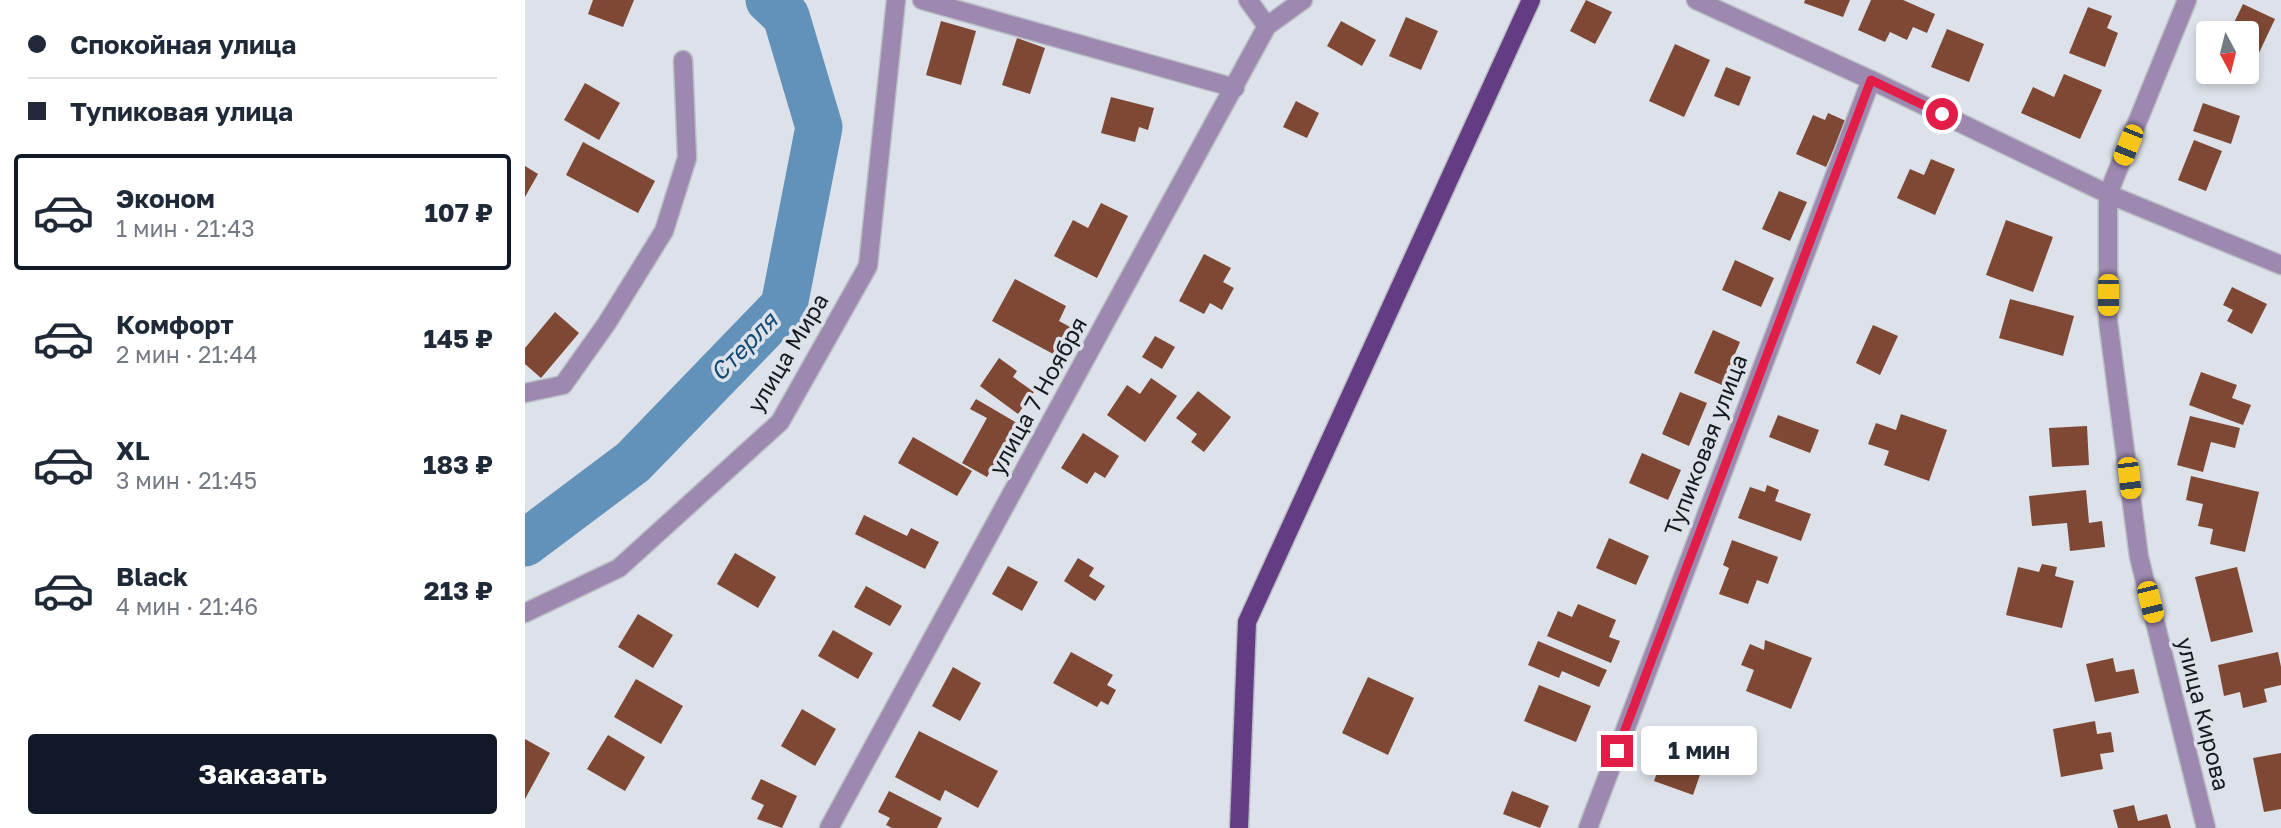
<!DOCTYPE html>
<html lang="ru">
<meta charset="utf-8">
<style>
body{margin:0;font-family:"Golos Text",sans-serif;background:#f2f2f3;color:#1f2937;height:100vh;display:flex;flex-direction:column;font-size:26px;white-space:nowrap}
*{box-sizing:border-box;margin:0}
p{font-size:23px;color:#747a83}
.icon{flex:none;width:38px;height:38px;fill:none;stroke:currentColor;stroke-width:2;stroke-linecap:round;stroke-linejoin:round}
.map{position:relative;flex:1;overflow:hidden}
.side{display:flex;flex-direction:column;background:#fff;width:525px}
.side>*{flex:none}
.banner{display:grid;align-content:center;height:154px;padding:0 28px;background:#fff}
.needle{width:46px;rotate:173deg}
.buttons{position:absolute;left:1671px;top:21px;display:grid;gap:14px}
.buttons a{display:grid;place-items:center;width:63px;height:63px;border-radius:7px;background:#fff;box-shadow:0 4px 10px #0003;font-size:35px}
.end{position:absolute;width:32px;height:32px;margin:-16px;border:9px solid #e11d48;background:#fff;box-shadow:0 0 0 4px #fff}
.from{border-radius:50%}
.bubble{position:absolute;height:49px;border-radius:7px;background:#fff;box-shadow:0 4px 10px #0003;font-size:23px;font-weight:700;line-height:49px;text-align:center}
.car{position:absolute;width:21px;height:42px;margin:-21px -10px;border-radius:9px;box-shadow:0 0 5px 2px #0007;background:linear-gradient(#f5c518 24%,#345 0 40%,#f5c518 0 76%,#345 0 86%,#f5c518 0)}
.banner b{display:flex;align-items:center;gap:24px;height:66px;font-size:26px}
.banner b+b{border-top:2px solid #e0e1e3}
.banner i{width:18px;height:18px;background:#1f2937}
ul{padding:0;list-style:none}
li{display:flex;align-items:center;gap:21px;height:116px;margin:0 14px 10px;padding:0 14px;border:4px solid transparent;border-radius:7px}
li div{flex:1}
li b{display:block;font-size:26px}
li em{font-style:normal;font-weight:700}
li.active{border-color:#111827}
li>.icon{width:63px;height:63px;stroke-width:1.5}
.action{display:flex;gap:14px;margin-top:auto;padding:14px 28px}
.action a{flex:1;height:80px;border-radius:7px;background:#111827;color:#fff;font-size:28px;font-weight:700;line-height:80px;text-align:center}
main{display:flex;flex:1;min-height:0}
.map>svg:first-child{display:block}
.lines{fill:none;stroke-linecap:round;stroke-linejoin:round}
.river{stroke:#6292ba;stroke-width:47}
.building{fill:#7e4834}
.minor-casing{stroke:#babec5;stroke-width:21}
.major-casing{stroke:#babec5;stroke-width:21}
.minor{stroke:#9d88b0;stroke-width:18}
.major{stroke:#643c83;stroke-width:18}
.route{stroke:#e11d48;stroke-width:9}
.labels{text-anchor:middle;stroke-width:7;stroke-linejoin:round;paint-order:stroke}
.street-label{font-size:23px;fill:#18191c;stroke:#dde2ea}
.water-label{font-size:24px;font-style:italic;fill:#134b73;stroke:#dde2ea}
</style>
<main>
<section class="side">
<div class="banner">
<b><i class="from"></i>Спокойная улица</b>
<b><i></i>Тупиковая улица</b>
</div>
<ul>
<li class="active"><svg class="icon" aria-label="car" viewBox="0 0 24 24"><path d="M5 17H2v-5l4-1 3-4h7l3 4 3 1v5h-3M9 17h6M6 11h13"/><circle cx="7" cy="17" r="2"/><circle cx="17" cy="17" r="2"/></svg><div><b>Эконом</b><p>1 мин · 21:43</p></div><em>107 ₽</em></li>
<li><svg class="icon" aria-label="car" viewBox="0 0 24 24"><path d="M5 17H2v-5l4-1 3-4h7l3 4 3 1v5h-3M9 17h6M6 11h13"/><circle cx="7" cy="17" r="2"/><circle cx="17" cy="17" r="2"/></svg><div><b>Комфорт</b><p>2 мин · 21:44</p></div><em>145 ₽</em></li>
<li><svg class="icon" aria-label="car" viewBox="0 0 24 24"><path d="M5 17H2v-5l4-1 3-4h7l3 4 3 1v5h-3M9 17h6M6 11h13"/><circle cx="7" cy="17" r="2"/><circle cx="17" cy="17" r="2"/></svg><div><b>XL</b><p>3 мин · 21:45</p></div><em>183 ₽</em></li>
<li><svg class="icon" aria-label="car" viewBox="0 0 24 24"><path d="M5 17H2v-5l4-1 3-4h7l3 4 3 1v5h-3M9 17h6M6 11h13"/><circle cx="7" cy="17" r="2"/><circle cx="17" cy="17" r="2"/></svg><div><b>Black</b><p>4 мин · 21:46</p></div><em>213 ₽</em></li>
</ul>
<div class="action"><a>Заказать</a></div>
</section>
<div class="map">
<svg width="1756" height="828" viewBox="0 0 1756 828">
<rect width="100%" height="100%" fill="#dde2ea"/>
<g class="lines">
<path class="river" d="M0,543L108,462L259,306L294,127L261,16L244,0"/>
</g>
<g class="building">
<path d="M68,0H109L98,27L63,14Z"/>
<path d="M1061,0L1087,12L1070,44L1045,31Z"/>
<path d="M1280,0H1325L1318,17L1279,3Z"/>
<path d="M1346,0H1378L1410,14L1402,33L1388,27L1382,40L1365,32L1360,42L1333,30Z"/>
<path d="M1718,4L1750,19L1732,57L1722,52V33H1704Z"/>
<path d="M1563,7L1587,16L1582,28L1593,33L1580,67L1544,53Z"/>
<path d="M881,17L913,31L896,70L864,56Z"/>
<path d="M416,21L451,31L436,85L401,75Z"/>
<path d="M816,21L851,40L837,66L802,46Z"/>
<path d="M1422,29L1459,44L1444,82L1406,67Z"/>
<path d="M492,38L520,48L505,94L477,85Z"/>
<path d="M1150,44L1185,60L1159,117L1124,101Z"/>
<path d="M1201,67L1226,77L1214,106L1189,96Z"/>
<path d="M1539,74L1577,90L1555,139L1496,113L1508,87L1529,97Z"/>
<path d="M60,83L95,103L74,140L39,120Z"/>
<path d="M586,97L629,108L623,130L614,127L610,142L576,133Z"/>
<path d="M771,101L794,113L782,138L758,127Z"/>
<path d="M1678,103L1715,116L1706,144L1668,131Z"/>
<path d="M1303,113L1321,121L1301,167L1271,154L1288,115L1300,120Z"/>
<path d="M1669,140L1697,151L1681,191L1653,180Z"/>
<path d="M58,142L130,181L113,213L41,175Z"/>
<path d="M1406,159L1430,169L1410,215L1372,198L1385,169L1399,175Z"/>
<path d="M0,166L13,174L0,197Z"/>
<path d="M1254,191L1282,202L1265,241L1237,229Z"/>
<path d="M576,203L603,216L572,278L529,256L548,220L563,228Z"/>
<path d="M1481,220L1528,237L1508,292L1461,275Z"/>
<path d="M679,254L706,268L698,282L709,288L697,310L685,303L679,314L654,301Z"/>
<path d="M1210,260L1249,278L1236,307L1197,290Z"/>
<path d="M490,279L541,306L534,321L547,328L532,356L467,321Z"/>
<path d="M1707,287L1742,304L1727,334L1702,321L1708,310L1698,305Z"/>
<path d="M1485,299L1549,316L1538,356L1474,338Z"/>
<path d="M30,312L54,333L16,378L0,364V348Z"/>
<path d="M1348,325L1373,336L1355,375L1331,363Z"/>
<path d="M1188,330L1215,342L1197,385L1169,373Z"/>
<path d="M630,336L650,347L637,369L617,357Z"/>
<path d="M474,358L492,371L488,377L509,392L493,414L455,386Z"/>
<path d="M1676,372L1712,385L1707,398L1726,405L1718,425L1664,405Z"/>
<path d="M626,378L652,396L620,442L582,415L602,385L615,394Z"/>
<path d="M673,391L706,417L679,452L666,442L672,434L651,418Z"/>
<path d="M1155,392L1182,403L1164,446L1137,434Z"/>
<path d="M451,399L492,423L462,477L437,463L462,418L445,409Z"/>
<path d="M1376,414L1422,430L1404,481L1359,465L1364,451L1343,444L1351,423L1371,430Z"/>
<path d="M1253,415L1294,430L1285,453L1244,437Z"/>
<path d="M1665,416L1715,428L1710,448L1686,442L1678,472L1652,465Z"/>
<path d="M1562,426L1564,465L1527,467L1524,428Z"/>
<path d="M558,433L594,456L580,478L570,472L562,484L536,468Z"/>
<path d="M388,437L447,471L432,496L373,463Z"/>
<path d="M1117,453L1156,470L1143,500L1104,483Z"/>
<path d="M1666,476L1734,492L1720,552L1685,544L1688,529L1673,526L1678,504L1661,500Z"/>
<path d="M1242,485L1254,490L1250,501L1286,514L1276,541L1213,518L1225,487L1240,492Z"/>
<path d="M1561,490L1564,523L1577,521L1580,547L1545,551L1542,523L1507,526L1504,496Z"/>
<path d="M339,515L382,536L386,528L414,542L400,569L330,534Z"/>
<path d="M1084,538L1124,556L1111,585L1071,568Z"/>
<path d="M1207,540L1253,557L1243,584L1232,580L1223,604L1194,594L1204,568L1198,565Z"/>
<path d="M210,553L251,577L233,608L192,584Z"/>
<path d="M553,558L569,568L564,576L580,586L570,601L539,581Z"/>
<path d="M1517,564L1532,567L1530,576L1549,581L1537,628L1481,615L1493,567L1514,572Z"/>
<path d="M483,566L513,582L497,611L467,594Z"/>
<path d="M1712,567L1728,632L1686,642L1670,577Z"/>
<path d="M341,586L377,606L365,626L329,607Z"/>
<path d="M1053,604L1091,620L1084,637L1095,641L1086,663L1022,636L1033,611L1047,617Z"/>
<path d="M113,614L148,635L128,668L93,647Z"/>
<path d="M308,630L348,653L333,679L293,656Z"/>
<path d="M1240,640L1287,658L1266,709L1221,691L1229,670L1216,665L1225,644L1239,650Z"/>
<path d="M1013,641L1082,670L1074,687L1037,671L1034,678L1003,665Z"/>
<path d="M546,652L588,675L582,685L591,690L583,705L576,701L572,707L528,683Z"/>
<path d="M1753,652L1756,667V685L1739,689L1742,702L1718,708L1715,692L1699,696L1693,665Z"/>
<path d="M1588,658L1591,672L1609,669L1614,693L1570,702L1561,664Z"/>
<path d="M428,667L456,683L435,721L407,706Z"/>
<path d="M843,677L889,698L863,755L817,733Z"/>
<path d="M111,679L158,706L136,744L89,717Z"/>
<path d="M1014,685L1066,706L1051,742L999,721Z"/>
<path d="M277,709L311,729L290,766L256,746Z"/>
<path d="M1570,721L1572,734L1586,732L1589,752L1575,754L1578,769L1536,777L1528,729Z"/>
<path d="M394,731L473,771L453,808L420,790L415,801L370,777Z"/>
<path d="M83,735L120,757L100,791L62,769Z"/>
<path d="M1136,737L1168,749L1162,767L1176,772L1168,795L1129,781L1137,759L1129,756Z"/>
<path d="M0,739L25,753L0,799Z"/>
<path d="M1756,753V809L1739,812L1728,758Z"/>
<path d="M236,779L272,796L257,828L232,819L239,805L226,799Z"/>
<path d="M364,791L417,818L412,828H367L361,825L365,818L353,812Z"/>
<path d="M987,791L1024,806L1015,828L978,814Z"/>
<path d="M1609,805L1613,821L1642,814L1646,828H1593L1588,810Z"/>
</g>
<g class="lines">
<defs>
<g id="minor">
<path d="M397,0L710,88"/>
<path d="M723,0L742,26"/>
<path d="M1171,0L1346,80L1583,194L1756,265"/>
<path d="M1662,0L1583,194V321L1614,557L1681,828"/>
<path d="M0,393L38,385L82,323L139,231L162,158L158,60"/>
<path d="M0,613L94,568L255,422L343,266L371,0"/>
<path d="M304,828L742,26L778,0"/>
<path d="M1063,828L1346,80"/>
</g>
<path id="major" d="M714,828L722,622L1006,0"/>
</defs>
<use href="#minor" class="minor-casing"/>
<use href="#major" class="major-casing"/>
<use href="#minor" class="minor"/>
<use href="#major" class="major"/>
</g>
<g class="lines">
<path class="route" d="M1092,751L1346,80L1417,114"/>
</g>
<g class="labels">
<g class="street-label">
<text transform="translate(263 353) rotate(-59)" y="8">улица Мира</text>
<text transform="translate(513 396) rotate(-61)" y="8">улица 7 Ноября</text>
<text transform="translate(1181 445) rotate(-69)" y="8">Тупиковая улица</text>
<text transform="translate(1678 714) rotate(76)" y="8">улица Кирова</text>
</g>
<g class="water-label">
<text transform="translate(219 347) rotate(-46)" y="8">Стерля</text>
</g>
</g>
</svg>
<div class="buttons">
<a><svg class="needle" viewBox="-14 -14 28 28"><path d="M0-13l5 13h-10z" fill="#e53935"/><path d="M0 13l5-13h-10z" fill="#747a83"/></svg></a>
</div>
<i class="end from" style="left:1417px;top:114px"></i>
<i class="end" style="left:1092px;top:751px"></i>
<div class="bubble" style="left:1116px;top:726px;width:116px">1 мин</div>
<i class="car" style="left:1603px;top:145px;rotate:202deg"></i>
<i class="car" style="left:1583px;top:295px;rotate:180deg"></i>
<i class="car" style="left:1604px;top:478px;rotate:173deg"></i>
<i class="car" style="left:1625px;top:602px;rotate:166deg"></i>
</div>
</main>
